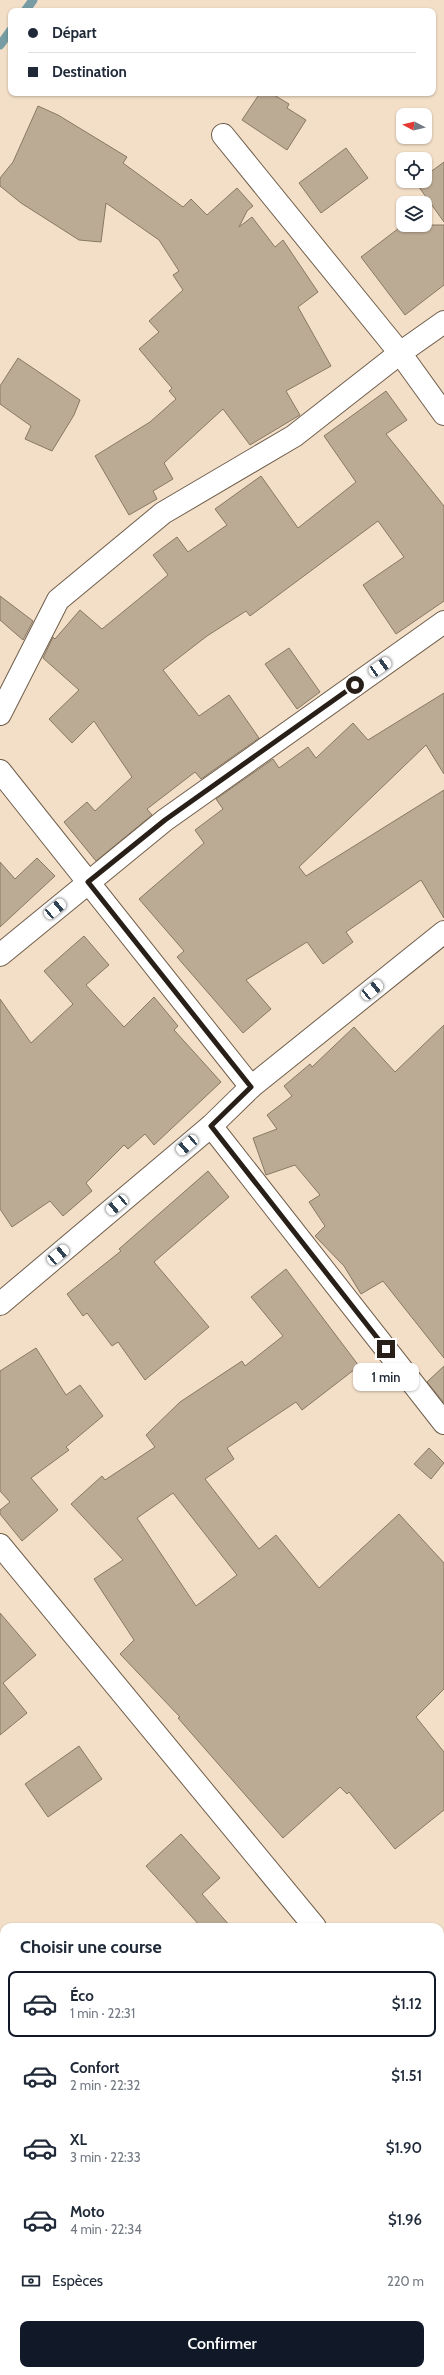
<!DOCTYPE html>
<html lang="fr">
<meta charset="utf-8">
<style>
body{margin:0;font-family:Cabin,sans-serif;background:#f6f6f7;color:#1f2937;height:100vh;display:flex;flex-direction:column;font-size:15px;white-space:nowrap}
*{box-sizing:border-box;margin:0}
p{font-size:13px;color:#747a83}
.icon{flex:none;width:22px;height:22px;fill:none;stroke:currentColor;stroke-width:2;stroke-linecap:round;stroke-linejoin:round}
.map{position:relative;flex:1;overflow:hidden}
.details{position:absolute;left:0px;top:1923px;width:444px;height:452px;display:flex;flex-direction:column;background:#fff;border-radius:12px 12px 0 0;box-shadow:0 1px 3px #0004}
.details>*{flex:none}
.hud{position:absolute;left:8px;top:8px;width:428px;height:88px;border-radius:8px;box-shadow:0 1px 3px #0004;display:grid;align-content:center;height:88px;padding:0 20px;background:#fff}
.needle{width:26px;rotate:277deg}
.fabs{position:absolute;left:396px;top:108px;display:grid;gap:8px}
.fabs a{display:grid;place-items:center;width:36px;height:36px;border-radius:8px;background:#fff;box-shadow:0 1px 3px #0004;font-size:20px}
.end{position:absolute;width:18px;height:18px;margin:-9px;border:5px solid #282018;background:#fff;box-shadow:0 0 0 2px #fff}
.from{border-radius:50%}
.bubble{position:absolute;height:28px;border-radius:8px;background:#fff;box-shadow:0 1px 3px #0004;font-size:13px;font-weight:600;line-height:28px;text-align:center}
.car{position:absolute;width:12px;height:24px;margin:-12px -6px;border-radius:5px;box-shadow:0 0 3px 1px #0007;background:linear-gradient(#fff 24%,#345 0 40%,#fff 0 76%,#345 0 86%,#fff 0)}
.hud b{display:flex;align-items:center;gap:14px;height:38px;font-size:15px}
.hud b+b{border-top:1px solid #e0e1e3}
.hud i{width:10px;height:10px;background:#1f2937}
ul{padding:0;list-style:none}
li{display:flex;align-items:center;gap:12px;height:66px;margin:0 8px 6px;padding:0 12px;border:2px solid transparent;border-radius:8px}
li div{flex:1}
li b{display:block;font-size:15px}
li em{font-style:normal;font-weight:600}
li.active{border-color:#111827}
li>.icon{width:36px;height:36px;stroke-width:1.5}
h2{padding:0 20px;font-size:18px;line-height:48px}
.pay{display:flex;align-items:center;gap:10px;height:44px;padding:0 20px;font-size:15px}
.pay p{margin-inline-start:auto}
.cta{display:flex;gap:8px;margin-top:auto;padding:8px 20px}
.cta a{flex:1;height:46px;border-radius:8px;background:#111827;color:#fff;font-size:16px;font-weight:600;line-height:46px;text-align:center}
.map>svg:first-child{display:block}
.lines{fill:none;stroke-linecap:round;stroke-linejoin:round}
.stream{stroke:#779ca4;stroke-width:9}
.building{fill:#bcab94;stroke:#887963;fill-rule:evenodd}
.minor-casing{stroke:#705e4b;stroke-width:24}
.minor{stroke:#fff;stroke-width:22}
.route{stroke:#282018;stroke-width:5}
</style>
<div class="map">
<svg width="444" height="2375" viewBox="0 0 444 2375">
<rect width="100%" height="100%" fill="#f3dfc8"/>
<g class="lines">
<g class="stream">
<path d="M25,11L33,0"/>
<path d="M0,45L11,30"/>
</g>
</g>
<g class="building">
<path d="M260,93H271L289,104L287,108L306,120L287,150L242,120Z"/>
<path d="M38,106L58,115L127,157L123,163L183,207L191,199L207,215L237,188L253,206L247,211L239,227L252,217L275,247L283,240L318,292L298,307L331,366L286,391L300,415L250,445L223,409L164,463L173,479L153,491L157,499L129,515L95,456L150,422L176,399L169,391L172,388L139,349L159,332L149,321L183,290L173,275L179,271L159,240L106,203L101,242L79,240L21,203L0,186V178L13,162Z"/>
<path d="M346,148L368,178L321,213L299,183Z"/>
<path d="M444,162V222L416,183L425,181V176Z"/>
<path d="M403,225H444V285L405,315L361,257Z"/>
<path d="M18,358L80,400L74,415L52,451L25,439L31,426L0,404V386Z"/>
<path d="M386,391L407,420L386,434L444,506V601L396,634L363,585L404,557L378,521L250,616L246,611L207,636L163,670L199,716L229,695L259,738L201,779L195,772L147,809L152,815L96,861L64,822L87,802L95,811L132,777L94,721L72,743L49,719L79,690L43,658L53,637L55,639L80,610L102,629L168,575L153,555L177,537L188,552L227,525L215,509L261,476L298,528L356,482L324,436Z"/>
<path d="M0,596L33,621L23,640L0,620Z"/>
<path d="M289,648L320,692L297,709L265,664Z"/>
<path d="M444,693V774L426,745L299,867L306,876L444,790V918L421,880L346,932L353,942L323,964L307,942L246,980L271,1009L243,1033L177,957L184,951L139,899L204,843L195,830L223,809L216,799L273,759L279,768L308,747L316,758L353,723L368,740Z"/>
<path d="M37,858L55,876L0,927V862L15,879Z"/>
<path d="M84,936L109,965L86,985L124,1027L154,997L178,1026L174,1030L221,1082L154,1145L145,1134L128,1149L124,1145L86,1183L92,1191L63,1216L50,1201L12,1227L0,1209V999L31,1043L73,1004L44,971Z"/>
<path d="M444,1025V1358L383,1281L361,1294L344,1266L315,1236L325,1226L309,1202L320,1195L295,1165L266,1175L253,1138L277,1129L267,1115L292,1096L284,1086L310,1064L312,1067L354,1027L395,1072Z"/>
<path d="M208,1171L229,1197L154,1262L209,1327L145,1380L118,1342L112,1346L87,1313L83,1316L67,1294L121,1251L119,1249Z"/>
<path d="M286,1269L359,1366L302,1410L296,1402L227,1448L234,1459L205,1479L259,1549L276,1535L319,1588L399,1514L444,1563V1689L416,1717L444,1752V1810L395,1849L349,1792L347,1794L340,1787L283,1838L178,1718L180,1717L120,1654L134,1640L94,1579L123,1560L71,1504L102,1476L105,1480L155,1447L146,1435L180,1402L242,1361L245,1366L283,1336L251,1297ZM173,1493L237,1575L196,1606L137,1518Z"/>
<path d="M36,1348L66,1395L80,1385L103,1416L66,1447L69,1450L31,1478L58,1510L22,1541L0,1514V1510L10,1502L0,1491V1371Z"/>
<path d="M444,1366V1403L427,1382Z"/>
<path d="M429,1448L444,1463L431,1479L414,1464Z"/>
<path d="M0,1613L36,1655L3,1683L27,1713L0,1735Z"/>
<path d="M79,1746L102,1779L48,1817L25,1784Z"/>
<path d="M181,1834L220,1878L202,1894L231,1927H201L146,1866Z"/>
</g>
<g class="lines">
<defs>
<g id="minor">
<path d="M223,135L400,353L444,414"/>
<path d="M0,714L58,600L163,513L294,436L400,353L444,322"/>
<path d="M0,771L251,1087"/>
<path d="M0,955L165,820L444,622"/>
<path d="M211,1126L444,1423"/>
<path d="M0,1304L211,1126L251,1087L444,932"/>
<path d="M0,1545L315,1927"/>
<path d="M440,2078L444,2083"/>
<path d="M0,2217L4,2221"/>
<path d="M440,2305L444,2302"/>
<path d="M134,2371L138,2375"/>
<path d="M327,2375L334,2371"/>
</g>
</defs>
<use href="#minor" class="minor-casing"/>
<use href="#minor" class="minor"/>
</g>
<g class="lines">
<path class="route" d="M355,685L165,820L88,882L251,1087L211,1126L386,1349"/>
</g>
</svg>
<div class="fabs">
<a><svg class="needle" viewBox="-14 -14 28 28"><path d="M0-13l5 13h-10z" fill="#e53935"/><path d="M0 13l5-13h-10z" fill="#747a83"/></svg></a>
<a><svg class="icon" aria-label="locate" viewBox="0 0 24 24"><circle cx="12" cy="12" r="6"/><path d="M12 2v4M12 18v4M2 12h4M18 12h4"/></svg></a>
<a><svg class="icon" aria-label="layers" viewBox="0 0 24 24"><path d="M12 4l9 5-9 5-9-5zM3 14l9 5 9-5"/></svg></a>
</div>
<i class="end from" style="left:355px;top:685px"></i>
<i class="end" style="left:386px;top:1349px"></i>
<div class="bubble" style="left:353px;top:1363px;width:66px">1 min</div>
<i class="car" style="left:380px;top:667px;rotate:55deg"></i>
<i class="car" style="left:55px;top:909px;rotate:50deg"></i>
<i class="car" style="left:372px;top:990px;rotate:51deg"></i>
<i class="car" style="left:187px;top:1145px;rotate:229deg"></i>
<i class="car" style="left:117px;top:1205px;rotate:230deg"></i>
<i class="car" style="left:58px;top:1255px;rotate:50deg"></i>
<div class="hud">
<b><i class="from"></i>Départ</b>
<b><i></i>Destination</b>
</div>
<section class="details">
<h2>Choisir une course</h2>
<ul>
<li class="active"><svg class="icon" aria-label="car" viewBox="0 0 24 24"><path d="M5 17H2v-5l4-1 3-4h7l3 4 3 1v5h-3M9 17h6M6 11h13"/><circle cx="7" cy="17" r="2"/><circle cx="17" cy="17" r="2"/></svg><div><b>Éco</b><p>1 min · 22:31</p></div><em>$1.12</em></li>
<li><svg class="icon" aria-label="car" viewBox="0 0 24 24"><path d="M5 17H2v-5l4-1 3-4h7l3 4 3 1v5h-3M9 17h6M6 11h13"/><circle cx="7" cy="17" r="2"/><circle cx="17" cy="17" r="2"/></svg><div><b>Confort</b><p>2 min · 22:32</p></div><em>$1.51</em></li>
<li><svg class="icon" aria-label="car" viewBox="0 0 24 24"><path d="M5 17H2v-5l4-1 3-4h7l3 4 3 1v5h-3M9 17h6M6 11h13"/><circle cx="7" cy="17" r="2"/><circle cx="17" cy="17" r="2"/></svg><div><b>XL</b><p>3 min · 22:33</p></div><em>$1.90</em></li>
<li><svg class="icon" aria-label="car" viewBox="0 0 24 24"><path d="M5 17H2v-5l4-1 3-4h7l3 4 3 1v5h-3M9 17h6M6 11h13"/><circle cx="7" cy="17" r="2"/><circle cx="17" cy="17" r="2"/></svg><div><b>Moto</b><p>4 min · 22:34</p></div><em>$1.96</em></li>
</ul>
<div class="pay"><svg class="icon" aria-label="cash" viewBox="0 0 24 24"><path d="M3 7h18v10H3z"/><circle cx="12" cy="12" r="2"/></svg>Espèces<p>220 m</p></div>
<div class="cta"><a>Confirmer</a></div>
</section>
</div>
